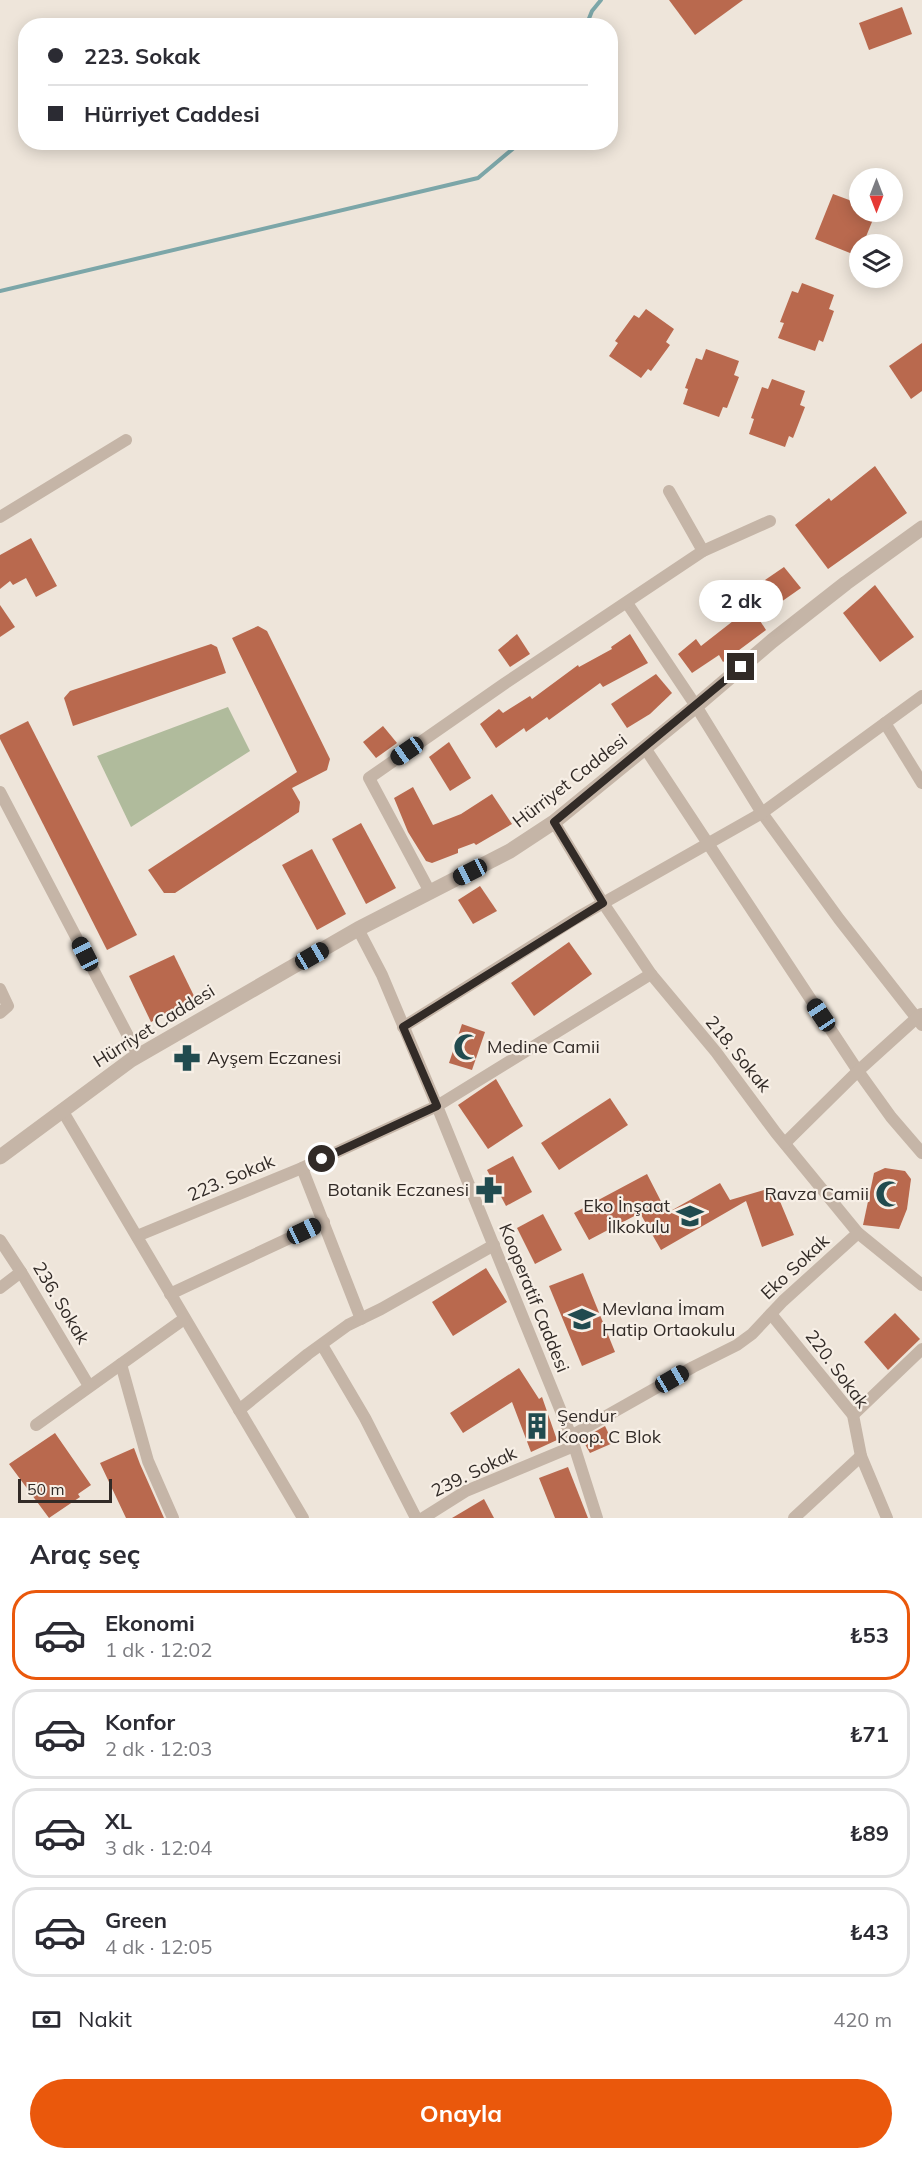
<!DOCTYPE html>
<html lang="tr">
<meta charset="utf-8">
<style>
body{margin:0;font-family:Mulish,sans-serif;background:#f2f2f3;color:#2b2b33;height:100vh;display:flex;flex-direction:column;font-size:22px;white-space:nowrap}
*{box-sizing:border-box;margin:0}
p{font-size:20px;color:#7c7c81}
.icon{flex:none;width:33px;height:33px;fill:none;stroke:currentColor;stroke-width:2;stroke-linecap:round;stroke-linejoin:round}
.map{position:relative;height:1518px;overflow:hidden}
.sheet{display:flex;flex-direction:column;background:#fff;flex:1}
.sheet>*{flex:none}
.guide{position:absolute;left:18px;top:18px;width:600px;height:132px;border-radius:24px;box-shadow:0 3px 15px #0003;display:grid;align-content:center;height:132px;padding:0 30px;background:#fff}
.needle{width:39px;rotate:180deg}
.buttons{position:absolute;left:849px;top:168px;display:grid;gap:12px}
.buttons a{display:grid;place-items:center;width:54px;height:54px;border-radius:50%;background:#fff;box-shadow:0 3px 15px #0003;font-size:30px}
.scale{position:absolute;left:18px;bottom:15px;width:94px;box-sizing:border-box;padding-left:6px;border:3px solid #322b27;border-top:0;font-size:16px;line-height:21px;white-space:nowrap;color:#322b27;-webkit-text-stroke:4px #f7efe6;paint-order:stroke}
.end{position:absolute;width:27px;height:27px;margin:-14px;border:8px solid #322b27;background:#fff;box-shadow:0 0 0 3px #fff}
.from{border-radius:50%}
.bubble{position:absolute;height:42px;border-radius:21px;background:#fff;box-shadow:0 3px 15px #0003;font-size:20px;font-weight:700;line-height:42px;text-align:center}
.car{position:absolute;width:18px;height:36px;margin:-18px -9px;border-radius:8px;box-shadow:0 0 4px 2px #0007;background:linear-gradient(#222 24%,#8ab4d8 0 40%,#222 0 76%,#8ab4d8 0 86%,#222 0)}
.guide b{display:flex;align-items:center;gap:21px;height:57px;font-size:22px}
.guide b+b{border-top:2px solid #e1e1e2}
.guide i{width:15px;height:15px;background:#2b2b33}
ul{padding:0;list-style:none}
li{display:flex;align-items:center;gap:18px;height:90px;margin:0 12px 9px;padding:0 18px;border:3px solid #e1e1e2;border-radius:24px}
li div{flex:1}
li b{display:block;font-size:22px}
li em{font-style:normal;font-weight:700}
li.current{border-color:#ea580c}
li>.icon{width:54px;height:54px;stroke-width:1.5}
h2{padding:0 30px;font-size:27px;line-height:72px}
.pay{display:flex;align-items:center;gap:15px;height:66px;padding:0 30px;font-size:22px}
.pay p{margin-inline-start:auto}
.cta{display:flex;gap:12px;margin-top:auto;padding:12px 30px}
.cta a{flex:1;height:69px;border-radius:36px;background:#ea580c;color:#fff;font-size:24px;font-weight:700;line-height:69px;text-align:center}
.map>svg:first-child{display:block}
.green{fill:#b0bb9c}
.lines{fill:none;stroke-linecap:round;stroke-linejoin:round}
.stream{stroke:#7ca6a8;stroke-width:4}
.building{fill:#b9694e}
.minor{stroke:#c5b5a7;stroke-width:12}
.tertiary{stroke:#c5b5a7;stroke-width:15}
.route{stroke:#322b27;stroke-width:8}
.labels{text-anchor:middle;stroke-width:4.5;stroke-linejoin:round;paint-order:stroke}
.street-label{font-size:18px;fill:#322b27;stroke:#f7efe6}
.poi-label{font-size:18px;fill:#322b27;stroke:#f7efe6;text-anchor:start}
</style>
<div class="map">
<svg width="922" height="1518" viewBox="0 0 922 1518">
<rect width="100%" height="100%" fill="#eee5da"/>
<path class="green" d="M228,707L250,751L131,827L97,756Z"/>
<g class="lines">
<g class="stream">
<path d="M586,26L592,11L601,0"/>
<path d="M0,291L478,178L521,142"/>
</g>
</g>
<g class="building">
<path d="M669,0H743L695,35Z"/>
<path d="M902,7L912,34L869,50L859,23Z"/>
<path d="M833,194L860,204V212H876L863,244H860V257L815,239Z"/>
<path d="M802,283L834,295L829,309L834,311L823,342L819,340L815,351L778,338L784,323L780,322L792,291L798,293Z"/>
<path d="M646,309L674,329L666,342L670,345L651,371L648,369L641,378L609,356L618,343L615,341L634,315L639,318Z"/>
<path d="M922,343V391L911,399L889,366Z"/>
<path d="M706,349L739,361L734,375L739,377L727,408L723,407L719,417L683,404L688,389L685,388L696,358L702,360Z"/>
<path d="M772,379L805,391L800,405L805,407L793,438L789,436L785,447L749,434L754,419L751,418L762,387L768,389Z"/>
<path d="M875,466L907,513L828,569L795,525L829,498L831,501Z"/>
<path d="M31,538L57,586L36,597L26,578L13,585L10,581L0,589V555Z"/>
<path d="M784,567L801,588L781,602L765,580Z"/>
<path d="M875,585L914,637L880,662L843,613Z"/>
<path d="M0,605L15,627L0,637Z"/>
<path d="M751,607L766,630L723,662L719,655L692,673L678,654L696,639L701,646Z"/>
<path d="M258,626L267,631L330,759L327,770L292,788L300,802L299,812L175,893H164L148,870L297,772L232,638Z"/>
<path d="M517,634L530,654L510,667L498,650Z"/>
<path d="M630,634L648,663L603,687L600,683L549,720L547,717L526,732L524,728L496,748L480,724L499,709L503,713L530,696L532,699L578,665L579,667L612,649L611,647Z"/>
<path d="M211,644L217,647L226,673L73,726L64,698L70,691Z"/>
<path d="M656,674L672,693L650,714L627,728L611,704Z"/>
<path d="M28,721L137,935L107,950L0,739V735Z"/>
<path d="M383,726L397,743L376,758L363,742Z"/>
<path d="M449,742L471,778L450,791L429,757Z"/>
<path d="M413,787L433,825L461,814L492,794L512,824L476,845L474,843L458,849V853L432,863L426,861L408,832L394,798Z"/>
<path d="M361,823L396,888L366,904L332,839Z"/>
<path d="M312,849L346,914L317,930L282,865Z"/>
<path d="M480,886L497,911L473,924L458,900Z"/>
<path d="M569,942L592,974L534,1016L511,983Z"/>
<path d="M174,955L196,1000L151,1022L129,976Z"/>
<path d="M462,1024L485,1032L472,1070L449,1063Z"/>
<path d="M496,1079L523,1126L488,1149L458,1105Z"/>
<path d="M610,1098L628,1125L559,1170L541,1143Z"/>
<path d="M513,1156L532,1192L506,1206L487,1170Z"/>
<path d="M885,1168L905,1171L911,1179L907,1209L899,1229L863,1225L874,1173Z"/>
<path d="M647,1174L667,1213L720,1183L730,1200L774,1187L794,1235L762,1247L746,1201L661,1250L640,1213L589,1240L574,1213Z"/>
<path d="M543,1214L562,1250L535,1264L517,1228Z"/>
<path d="M486,1268L507,1302L453,1336L432,1302Z"/>
<path d="M583,1273L615,1352L582,1366L549,1286Z"/>
<path d="M895,1313L920,1339L888,1370L864,1342Z"/>
<path d="M519,1368L539,1399L542,1397L557,1440L531,1452L512,1402L463,1433L450,1413Z"/>
<path d="M605,1426L613,1443L590,1453L582,1439Z"/>
<path d="M55,1433L91,1485L78,1494L80,1497L49,1518L9,1464Z"/>
<path d="M134,1448L140,1464L164,1518H126L100,1463Z"/>
<path d="M568,1467L588,1518H555L539,1478Z"/>
<path d="M484,1499L494,1518H452Z"/>
</g>
<g class="lines">
<g class="minor">
<path d="M669,491L703,551"/>
<path d="M0,517L126,440"/>
<path d="M627,603L696,706L762,813L839,919L922,1025"/>
<path d="M885,723L922,783"/>
<path d="M645,748L858,1071L891,1117L922,1153"/>
<path d="M0,792L138,1055"/>
<path d="M554,822L603,903L651,974L716,1052L776,1133L858,1233L922,1285"/>
<path d="M430,892L369,778L504,684L703,551L770,521"/>
<path d="M358,929L382,975L437,1106L571,1436L597,1518"/>
<path d="M0,989L8,1006L0,1013"/>
<path d="M403,1027L575,919L762,813L922,696"/>
<path d="M62,1110L303,1518"/>
<path d="M785,1143L858,1071L921,1014"/>
<path d="M302,1168L361,1319"/>
<path d="M137,1236L302,1168L437,1106L651,974"/>
<path d="M0,1240L21,1272L89,1386"/>
<path d="M0,1288L21,1272"/>
<path d="M170,1294L324,1222"/>
<path d="M771,1314L853,1415L861,1456L887,1518"/>
<path d="M322,1345L365,1418L416,1518"/>
<path d="M121,1364L148,1461L173,1518"/>
<path d="M239,1410L308,1354L348,1325L381,1309L494,1245"/>
<path d="M853,1415L922,1349"/>
<path d="M36,1425L184,1319"/>
<path d="M571,1436L693,1367L737,1345L752,1334L783,1301L858,1233"/>
<path d="M423,1518L466,1491L574,1446"/>
<path d="M794,1518L861,1456"/>
</g>
<path class="tertiary" d="M0,1157L131,1060L358,929L510,851L554,822L696,706L772,641L846,583L922,528"/>
</g>
<g class="lines">
<path class="route" d="M322,1159L437,1106L403,1027L603,903L554,822L741,667"/>
</g>
<defs>
<symbol id="mosque-bare" viewBox="-9 -9 18 18"><path d="M3.5-4.9A6 6 0 1 0 3.5 4.9A5 5 0 1 1 3.5-4.9Z" fill="#214b4f" stroke="#f7efe6" stroke-width="2.5" paint-order="stroke"/></symbol>
<symbol id="pharmacy-bare" viewBox="-9 -9 18 18"><path d="M-2-6h4v4h4v4h-4v4h-4v-4h-4v-4h4Z" fill="#214b4f" stroke="#f7efe6" stroke-width="2.5" paint-order="stroke"/></symbol>
<symbol id="school-bare" viewBox="-9 -9 18 18"><path d="M0-5L7-2L0 1L-7-2ZM-4 1L0 2.5L4 1V4Q0 6-4 4Z" fill="#214b4f" stroke="#f7efe6" stroke-width="2.5" paint-order="stroke"/></symbol>
<symbol id="building-bare" viewBox="-9 -9 18 18"><path d="M-4-6H4V6H1V3H-1V6H-4ZM-2.5-4.3h1.7v1.8h-1.7ZM.8-4.3h1.7v1.8H.8ZM-2.5-1h1.7V.8h-1.7ZM.8-1h1.7V.8H.8Z" fill="#214b4f" stroke="#f7efe6" stroke-width="2.5" paint-order="stroke"/></symbol>
</defs>
<g fill-rule="evenodd">
<use href="#mosque-bare" x="448" y="1028" width="38" height="38"/>
<use href="#pharmacy-bare" x="168" y="1039" width="38" height="38"/>
<use href="#pharmacy-bare" x="470" y="1171" width="38" height="38"/>
<use href="#mosque-bare" x="870" y="1175" width="38" height="38"/>
<use href="#school-bare" x="671" y="1197" width="38" height="38"/>
<use href="#school-bare" x="563" y="1300" width="38" height="38"/>
<use href="#building-bare" x="518" y="1407" width="38" height="38"/>
</g>
<g class="labels">
<g class="street-label">
<text transform="translate(570 781) rotate(-38)" y="6">Hürriyet Caddesi</text>
<text transform="translate(154 1026) rotate(-32)" y="6">Hürriyet Caddesi</text>
<text transform="translate(738 1054) rotate(51)" y="6">218. Sokak</text>
<text transform="translate(231 1178) rotate(-23)" y="6">223. Sokak</text>
<text transform="translate(795 1267) rotate(-43)" y="6">Eko Sokak</text>
<text transform="translate(534 1298) rotate(68)" y="6">Kooperatif Caddesi</text>
<text transform="translate(61 1303) rotate(59)" y="6">236. Sokak</text>
<text transform="translate(837 1369) rotate(53)" y="6">220. Sokak</text>
<text transform="translate(474 1472) rotate(-26)" y="6">239. Sokak</text>
</g>
<g class="poi-label">
<text x="487" y="1053">Medine Camii</text>
<text x="207" y="1064">Ayşem Eczanesi</text>
<text x="469" y="1196" text-anchor="end">Botanik Eczanesi</text>
<text x="869" y="1200" text-anchor="end">Ravza Camii</text>
<text x="670" y="1212" text-anchor="end">Eko İnşaat<tspan x="670" dy="21">İlkokulu</tspan></text>
<text x="602" y="1315">Mevlana İmam<tspan x="602" dy="21">Hatip Ortaokulu</tspan></text>
<text x="557" y="1422">Şendur<tspan x="557" dy="21">Koop. C Blok</tspan></text>
</g>
</g>
</svg>
<div class="buttons">
<a><svg class="needle" viewBox="-14 -14 28 28"><path d="M0-13l5 13h-10z" fill="#e53935"/><path d="M0 13l5-13h-10z" fill="#7c7c81"/></svg></a>
<a><svg class="icon" aria-label="layers" viewBox="0 0 24 24"><path d="M12 4l9 5-9 5-9-5zM3 14l9 5 9-5"/></svg></a>
</div>
<div class="scale">50 m</div>
<i class="end from" style="left:322px;top:1159px"></i>
<i class="end" style="left:741px;top:667px"></i>
<div class="bubble" style="left:699px;top:580px;width:84px">2 dk</div>
<i class="car" style="left:407px;top:751px;rotate:235deg"></i>
<i class="car" style="left:470px;top:872px;rotate:243deg"></i>
<i class="car" style="left:85px;top:954px;rotate:333deg"></i>
<i class="car" style="left:312px;top:956px;rotate:60deg"></i>
<i class="car" style="left:821px;top:1015px;rotate:326deg"></i>
<i class="car" style="left:304px;top:1231px;rotate:65deg"></i>
<i class="car" style="left:672px;top:1379px;rotate:60deg"></i>
<div class="guide">
<b><i class="from"></i>223. Sokak</b>
<b><i></i>Hürriyet Caddesi</b>
</div>
</div>
<section class="sheet">
<h2>Araç seç</h2>
<ul>
<li class="current"><svg class="icon" aria-label="car" viewBox="0 0 24 24"><path d="M5 17H2v-5l4-1 3-4h7l3 4 3 1v5h-3M9 17h6M6 11h13"/><circle cx="7" cy="17" r="2"/><circle cx="17" cy="17" r="2"/></svg><div><b>Ekonomi</b><p>1 dk · 12:02</p></div><em>₺53</em></li>
<li><svg class="icon" aria-label="car" viewBox="0 0 24 24"><path d="M5 17H2v-5l4-1 3-4h7l3 4 3 1v5h-3M9 17h6M6 11h13"/><circle cx="7" cy="17" r="2"/><circle cx="17" cy="17" r="2"/></svg><div><b>Konfor</b><p>2 dk · 12:03</p></div><em>₺71</em></li>
<li><svg class="icon" aria-label="car" viewBox="0 0 24 24"><path d="M5 17H2v-5l4-1 3-4h7l3 4 3 1v5h-3M9 17h6M6 11h13"/><circle cx="7" cy="17" r="2"/><circle cx="17" cy="17" r="2"/></svg><div><b>XL</b><p>3 dk · 12:04</p></div><em>₺89</em></li>
<li><svg class="icon" aria-label="car" viewBox="0 0 24 24"><path d="M5 17H2v-5l4-1 3-4h7l3 4 3 1v5h-3M9 17h6M6 11h13"/><circle cx="7" cy="17" r="2"/><circle cx="17" cy="17" r="2"/></svg><div><b>Green</b><p>4 dk · 12:05</p></div><em>₺43</em></li>
</ul>
<div class="pay"><svg class="icon" aria-label="cash" viewBox="0 0 24 24"><path d="M3 7h18v10H3z"/><circle cx="12" cy="12" r="2"/></svg>Nakit<p>420 m</p></div>
<div class="cta"><a>Onayla</a></div>
</section>
